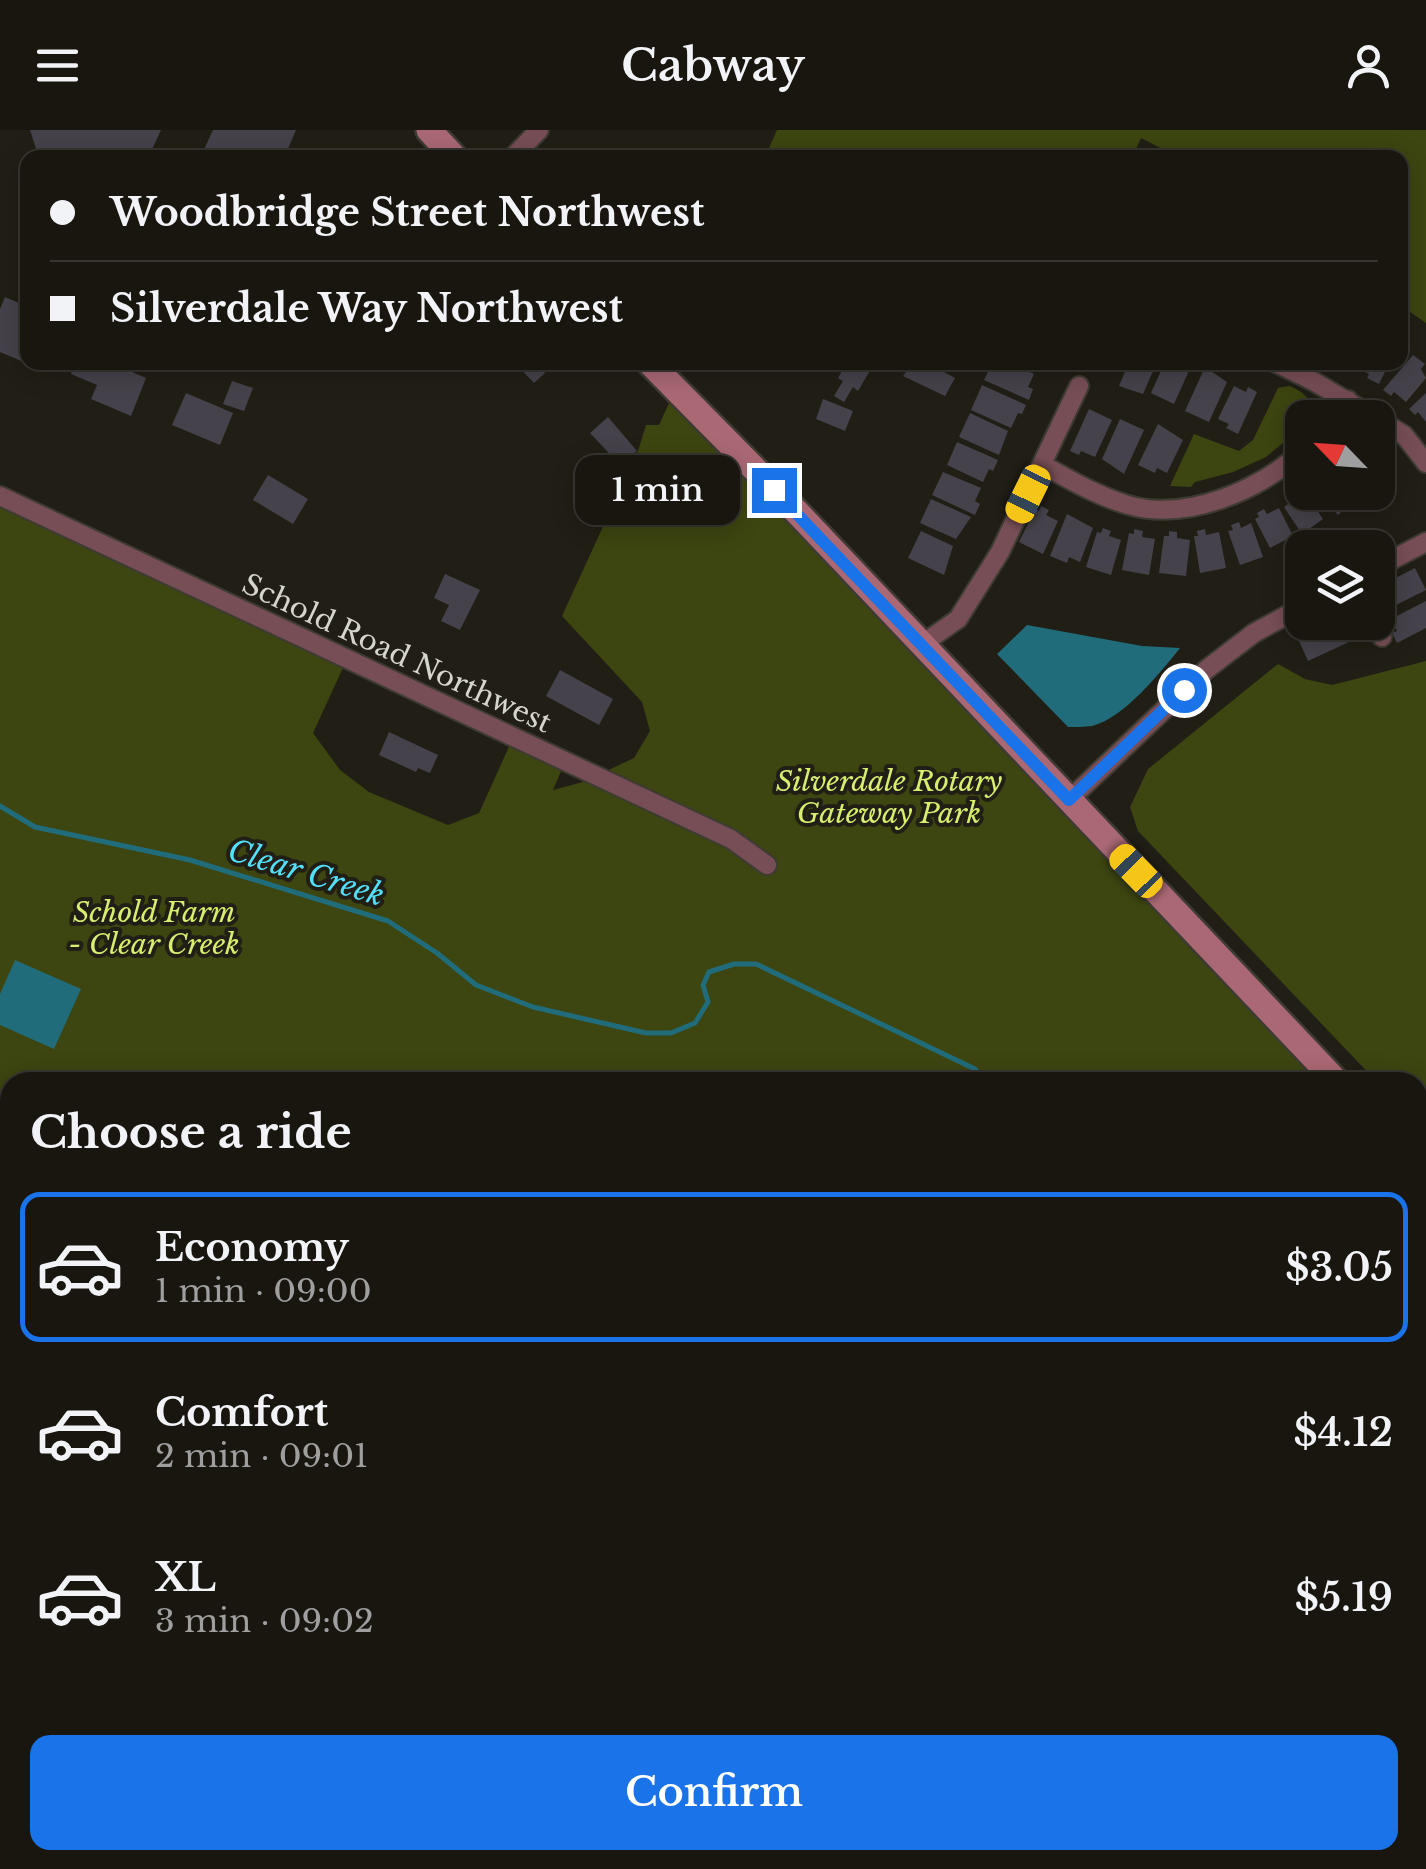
<!DOCTYPE html>
<meta charset="utf-8">
<style>
body{margin:0;font-family:"Libre Baskerville",serif;background:#26231e;color:#f1f3f6;height:100vh;display:flex;flex-direction:column;font-size:38px;white-space:nowrap}
*{box-sizing:border-box;margin:0}
p{font-size:32px;color:#9f9f9f}
.icon{flex:none;width:55px;height:55px;fill:none;stroke:currentColor;stroke-width:2;stroke-linecap:round;stroke-linejoin:round}
.map{position:relative;flex:1;overflow:hidden}
.panel{position:absolute;left:0px;top:942px;width:1428px;height:798px;display:flex;flex-direction:column;background:#191610;border-radius:30px 30px 0 0;box-shadow:0 5px 25px #0003,0 0 0 2px #373530}
.panel>*{flex:none}
.guide{position:absolute;left:20px;top:20px;width:1388px;height:220px;border-radius:20px;box-shadow:0 5px 25px #0003,0 0 0 2px #373530;display:grid;align-content:center;height:220px;padding:0 30px;background:#191610}
.needle{width:65px;rotate:295deg}
.buttons{position:absolute;left:1285px;top:270px;display:grid;gap:20px}
.buttons a{display:grid;place-items:center;width:110px;height:110px;border-radius:20px;background:#191610;box-shadow:0 5px 25px #0003,0 0 0 2px #373530;font-size:50px}
.end{position:absolute;width:45px;height:45px;margin:-22px;border:12px solid #1a73e8;background:#fff;box-shadow:0 0 0 5px #fff}
.from{border-radius:50%}
.bubble{position:absolute;height:70px;border-radius:20px;background:#191610;box-shadow:0 5px 25px #0003,0 0 0 2px #373530;font-size:32px;font-weight:600;line-height:70px;text-align:center}
.car{position:absolute;width:30px;height:60px;margin:-30px -15px;border-radius:12px;box-shadow:0 0 8px 2px #0007;background:linear-gradient(#f5c518 24%,#345 0 40%,#f5c518 0 76%,#345 0 86%,#f5c518 0)}
.guide b{display:flex;align-items:center;gap:35px;height:95px;font-size:38px}
.guide b+b{border-top:2px solid #373530}
.guide i{width:25px;height:25px;background:#f1f3f6}
ul{padding:0;list-style:none}
li{display:flex;align-items:center;gap:30px;height:150px;margin:0 20px 15px;padding:0 10px;border:5px solid transparent;border-radius:20px}
li div{flex:1}
li b{display:block;font-size:38px}
li em{font-style:normal;font-weight:600}
li.active{border-color:#1a73e8}
li>.icon{width:90px;height:90px;stroke-width:1.5}
h2{padding:0 30px;font-size:45px;line-height:120px}
.cta{display:flex;gap:20px;margin-top:auto;padding:20px 30px}
.cta a{flex:1;height:115px;border-radius:20px;background:#1a73e8;color:#fff;font-size:40px;font-weight:600;line-height:115px;text-align:center}
header{display:flex;justify-content:space-between;align-items:center;height:130px;padding:0 30px;background:#191610;font-size:45px;font-weight:600}
.map>svg:first-child{display:block}
.green{fill:#3d4511}
.water{fill:#216c7a}
.lines{fill:none;stroke-linecap:round;stroke-linejoin:round}
.stream{stroke:#216c7a;stroke-width:5}
.building{fill:#46424b}
.street-casing{stroke:#3e3b32;stroke-width:22}
.secondary-casing{stroke:#3e3b32;stroke-width:30}
.highway-casing{stroke:#3e3b32;stroke-width:35}
.street{stroke:#774e55;stroke-width:18}
.secondary{stroke:#a96874;stroke-width:25}
.highway{stroke:#f48ea1;stroke-width:30}
.route{stroke:#1a73e8;stroke-width:12}
.labels{text-anchor:middle;stroke-width:8;stroke-linejoin:round;paint-order:stroke}
.street-label{font-size:28px;fill:#d5d4cd;stroke:#211e15}
.park-label{font-size:28px;font-style:italic;fill:#d7ee6f;stroke:#211e15}
.water-label{font-size:30px;font-style:italic;fill:#54dff9;stroke:#211e15}
</style>
<header><svg class="icon" aria-label="menu" viewBox="0 0 24 24"><path d="M4 6h16M4 12h16M4 18h16"/></svg>Cabway<svg class="icon" aria-label="person" viewBox="0 0 24 24"><circle cx="12" cy="8" r="4"/><path d="M4 21q1-7 8-7t8 7"/></svg></header>
<div class="map">
<svg width="1426" height="1739" viewBox="0 0 1426 1739">
<rect width="100%" height="100%" fill="#211e15"/>
<g class="green">
<path d="M777,0H1426V193L1400,175V28L1178,27L1141,8L1132,28L765,27Z"/>
<path d="M1289,256C1303,261 1315,271 1311,287L1302,288V297L1266,327L1233,342L1195,352L1191,357L1170,356L1194,304L1239,321L1253,310L1278,258Z"/>
<path d="M675,260L1337,952H10V1614L0,1613V366L347,529L313,603L340,640L369,662L448,695L479,683L513,608L565,632L553,660L583,652L634,628L650,601L642,572L562,486L639,318L646,295H659Z"/>
<path d="M1426,531V1005L1418,996V952H1377L1138,701L1130,677L1148,639L1278,534L1305,549L1332,555Z"/>
<path d="M1418,1038L1426,1047V1739H647L599,1730H1418Z"/>
</g>
<g class="water">
<path d="M1027,495L1142,516L1180,518C1160,543 1124,588 1092,596C1084,597 1075,597 1068,597L997,524Z"/>
<path d="M15,830L81,859L54,919L0,895V864Z"/>
</g>
<g class="lines">
<g class="stream">
<path d="M0,676L35,697L190,730L388,791L437,823L476,855L533,877L646,903H671L695,893L708,872L703,855L709,842L734,834H756L975,939L986,952"/>
<path d="M1418,1480L1426,1477"/>
</g>
</g>
<g class="building">
<path d="M30,0H161L148,28H39Z"/>
<path d="M213,0H296L284,28H200Z"/>
<path d="M5,167L26,176L19,192L28,196L26,233L0,222V179Z"/>
<path d="M1413,225L1425,234L1421,239L1426,248L1406,272L1394,262L1391,266L1383,260Z"/>
<path d="M75,232H109L146,248L131,286L91,269L97,255L71,244Z"/>
<path d="M514,232H541L538,235L545,243L534,253Z"/>
<path d="M847,232H875L858,261L853,257L844,272L834,266L843,251L838,248Z"/>
<path d="M898,232H933L935,237L955,248L945,266L903,246L906,242L896,236Z"/>
<path d="M993,232H1008L1034,244L1028,257L1033,259L1029,270L984,250Z"/>
<path d="M1129,232H1157L1143,264L1119,256Z"/>
<path d="M1165,232H1193L1174,274L1151,263Z"/>
<path d="M1363,232H1390L1379,254L1367,248L1369,244L1359,239Z"/>
<path d="M1205,237L1227,252L1209,292L1185,281Z"/>
<path d="M232,251L253,258L244,281L223,274Z"/>
<path d="M982,255L1026,275L1022,284L1018,283L1011,298L971,280Z"/>
<path d="M1234,256L1246,262L1248,257L1257,262L1238,304L1226,298L1229,294L1218,289Z"/>
<path d="M186,263L233,283L220,315L172,295Z"/>
<path d="M1426,263V292L1418,282L1415,285L1409,279Z"/>
<path d="M823,269L853,281L845,301L816,289Z"/>
<path d="M1089,279L1112,290L1095,327L1081,321L1079,325L1070,321Z"/>
<path d="M970,283L1008,301L999,325L959,307Z"/>
<path d="M608,287L637,321L620,335L590,303Z"/>
<path d="M1120,289L1144,300L1124,344L1102,329Z"/>
<path d="M1158,294L1183,310L1167,343L1157,338L1155,343L1138,335Z"/>
<path d="M957,312L998,330L993,341L989,339L983,352L947,335Z"/>
<path d="M943,342L981,358L975,371L980,374L975,385L932,365Z"/>
<path d="M268,345L308,369L293,394L253,370Z"/>
<path d="M1301,357L1323,389L1302,404L1284,377L1297,368L1293,362Z"/>
<path d="M1317,362H1353L1357,367L1338,385Z"/>
<path d="M931,369L971,387L956,409L920,393Z"/>
<path d="M1041,376L1049,380L1046,385L1058,391L1043,424L1019,412L1035,379L1039,381Z"/>
<path d="M1279,378L1293,406L1270,418L1255,389L1259,387L1257,383L1264,379L1267,384Z"/>
<path d="M1067,384L1093,398L1080,432L1069,427L1067,433L1050,426Z"/>
<path d="M1239,392L1241,398L1251,393L1263,427L1240,435L1228,401L1233,400L1231,395Z"/>
<path d="M1103,398L1111,401L1109,406L1121,410L1111,445L1086,437L1097,402L1101,403Z"/>
<path d="M1134,399L1143,401L1142,407L1155,409L1149,445L1122,440L1129,403L1134,404Z"/>
<path d="M1205,399L1206,405L1219,402L1226,438L1200,443L1194,406H1198L1197,401Z"/>
<path d="M921,401L953,416L944,445L908,428Z"/>
<path d="M1169,401L1177,402V408L1190,410L1186,446L1159,443L1164,406H1169Z"/>
<path d="M1415,438L1426,460L1390,478L1384,467L1381,469L1378,457Z"/>
<path d="M445,444L480,460L460,500L441,491L449,475L434,468Z"/>
<path d="M1426,471V498L1397,513L1392,503L1397,501L1391,489Z"/>
<path d="M1321,492H1347L1341,495L1349,512L1308,531L1296,504Z"/>
<path d="M560,540L613,569L599,595L546,566Z"/>
<path d="M389,602L438,625L430,643L418,638L416,642L379,625Z"/>
</g>
<g class="lines">
<defs>
<g id="street">
<path d="M512,28L539,0"/>
<path d="M1274,232L1313,251L1376,288"/>
<path d="M1334,288L1348,270"/>
<path d="M1378,289L1404,305L1426,333"/>
<path d="M1043,335C1070,350 1098,366 1128,375C1187,392 1260,360 1302,321"/>
<path d="M0,366L731,709L767,735"/>
<path d="M1378,437L1426,412"/>
<path d="M1375,492L1382,507"/>
<path d="M921,515L958,489L1000,422L1079,256"/>
<path d="M1069,670L1207,539L1254,503L1302,477"/>
</g>
<g id="secondary">
<path d="M429,0L455,28"/>
<path d="M649,232L793,378L1337,952"/>
<path d="M1418,1038L1426,1047"/>
</g>
<g id="highway">
<path d="M0,1684L10,1685"/>
<path d="M241,1730L287,1739"/>
</g>
</defs>
<use href="#street" class="street-casing"/>
<use href="#secondary" class="secondary-casing"/>
<use href="#highway" class="highway-casing"/>
<use href="#street" class="street"/>
<use href="#secondary" class="secondary"/>
<use href="#highway" class="highway"/>
</g>
<g class="lines">
<path class="route" d="M774,360L1069,670L1184,560"/>
</g>
<g class="labels">
<g class="street-label">
<text transform="translate(397 523) rotate(25)" y="10">Schold Road Northwest</text>
</g>
<g class="park-label">
<text x="889" y="661">Silverdale Rotary<tspan x="889" dy="32">Gateway Park</tspan></text>
<text x="154" y="792">Schold Farm<tspan x="154" dy="32">- Clear Creek</tspan></text>
</g>
<g class="water-label">
<text transform="translate(306 743) rotate(17)" y="10">Clear Creek</text>
</g>
</g>
</svg>
<div class="buttons">
<a><svg class="needle" viewBox="-14 -14 28 28"><path d="M0-13l5 13h-10z" fill="#e53935"/><path d="M0 13l5-13h-10z" fill="#9f9f9f"/></svg></a>
<a><svg class="icon" aria-label="layers" viewBox="0 0 24 24"><path d="M12 4l9 5-9 5-9-5zM3 14l9 5 9-5"/></svg></a>
</div>
<i class="end from" style="left:1184px;top:560px"></i>
<i class="end" style="left:774px;top:360px"></i>
<div class="bubble" style="left:575px;top:325px;width:165px">1 min</div>
<i class="car" style="left:1028px;top:364px;rotate:206deg"></i>
<i class="car" style="left:1136px;top:741px;rotate:316deg"></i>
<div class="guide">
<b><i class="from"></i>Woodbridge Street Northwest</b>
<b><i></i>Silverdale Way Northwest</b>
</div>
<section class="panel">
<h2>Choose a ride</h2>
<ul>
<li class="active"><svg class="icon" aria-label="car" viewBox="0 0 24 24"><path d="M5 17H2v-5l4-1 3-4h7l3 4 3 1v5h-3M9 17h6M6 11h13"/><circle cx="7" cy="17" r="2"/><circle cx="17" cy="17" r="2"/></svg><div><b>Economy</b><p>1 min · 09:00</p></div><em>$3.05</em></li>
<li><svg class="icon" aria-label="car" viewBox="0 0 24 24"><path d="M5 17H2v-5l4-1 3-4h7l3 4 3 1v5h-3M9 17h6M6 11h13"/><circle cx="7" cy="17" r="2"/><circle cx="17" cy="17" r="2"/></svg><div><b>Comfort</b><p>2 min · 09:01</p></div><em>$4.12</em></li>
<li><svg class="icon" aria-label="car" viewBox="0 0 24 24"><path d="M5 17H2v-5l4-1 3-4h7l3 4 3 1v5h-3M9 17h6M6 11h13"/><circle cx="7" cy="17" r="2"/><circle cx="17" cy="17" r="2"/></svg><div><b>XL</b><p>3 min · 09:02</p></div><em>$5.19</em></li>
</ul>
<div class="cta"><a>Confirm</a></div>
</section>
</div>
